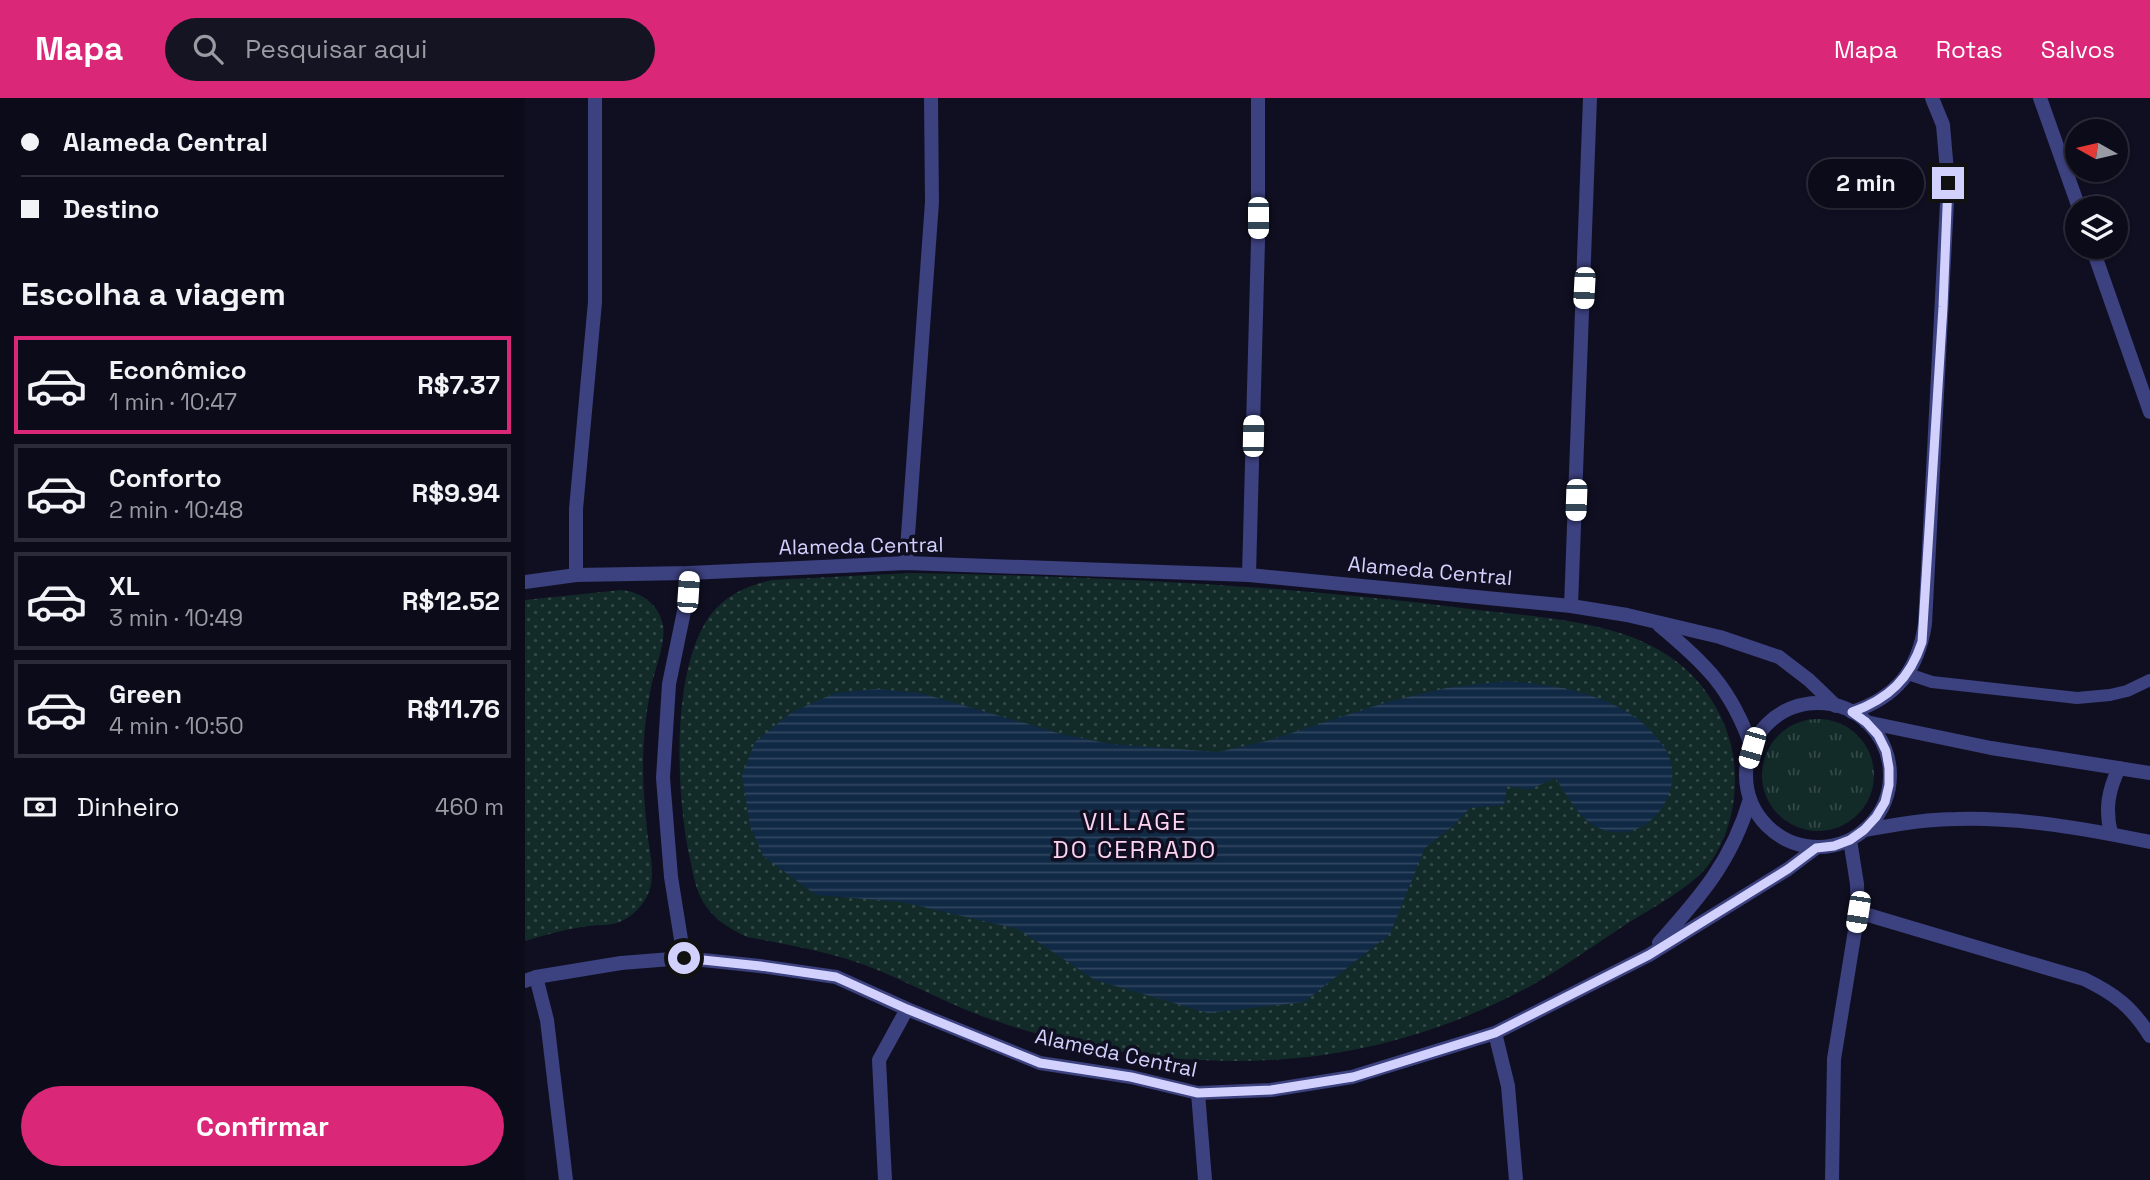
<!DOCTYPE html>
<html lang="pt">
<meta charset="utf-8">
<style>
body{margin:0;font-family:"Space Grotesk",sans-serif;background:#151423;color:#f1f3f6;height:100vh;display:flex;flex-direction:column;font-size:26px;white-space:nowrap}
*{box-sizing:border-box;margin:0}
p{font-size:23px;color:#9a9ba2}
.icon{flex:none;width:38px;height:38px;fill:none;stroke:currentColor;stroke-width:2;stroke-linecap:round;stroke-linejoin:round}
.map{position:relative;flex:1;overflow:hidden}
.sheet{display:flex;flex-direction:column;background:#0c0b1a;width:525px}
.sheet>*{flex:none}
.guide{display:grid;align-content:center;height:154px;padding:0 21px;background:#0c0b1a}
.needle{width:46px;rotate:278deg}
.tools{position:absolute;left:1540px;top:21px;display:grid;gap:14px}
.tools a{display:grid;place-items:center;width:63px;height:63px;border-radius:50%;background:#0c0b1a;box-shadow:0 2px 5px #0004,0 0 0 2px #2c2b39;font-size:35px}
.end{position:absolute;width:32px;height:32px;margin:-16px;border:9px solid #d2d1fd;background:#111;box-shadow:0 0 0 4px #111}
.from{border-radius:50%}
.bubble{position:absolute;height:49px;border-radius:24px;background:#0c0b1a;box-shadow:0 2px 5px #0004,0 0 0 2px #2c2b39;font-size:23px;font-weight:700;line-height:49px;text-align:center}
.car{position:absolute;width:21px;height:42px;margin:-21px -10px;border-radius:9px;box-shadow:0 0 5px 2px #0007;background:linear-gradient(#fff 24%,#345 0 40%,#fff 0 76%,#345 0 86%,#fff 0)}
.guide b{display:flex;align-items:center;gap:24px;height:66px;font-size:26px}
.guide b+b{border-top:2px solid #2c2b39}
.guide i{width:18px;height:18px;background:#f1f3f6}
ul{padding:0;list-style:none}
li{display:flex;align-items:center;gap:21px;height:98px;margin:0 14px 10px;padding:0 7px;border:4px solid #2c2b39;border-radius:0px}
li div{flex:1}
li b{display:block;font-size:26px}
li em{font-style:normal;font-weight:700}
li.active{border-color:#db2777}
li>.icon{width:63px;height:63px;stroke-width:1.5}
h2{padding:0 21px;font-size:32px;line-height:84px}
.pay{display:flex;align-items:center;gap:18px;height:77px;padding:0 21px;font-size:26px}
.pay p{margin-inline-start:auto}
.cta{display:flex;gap:14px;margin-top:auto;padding:14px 21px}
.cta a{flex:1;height:80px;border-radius:42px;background:#db2777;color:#fff;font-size:28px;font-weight:700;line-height:80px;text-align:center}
header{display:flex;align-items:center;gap:42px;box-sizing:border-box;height:98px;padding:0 35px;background:#db2777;color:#fff}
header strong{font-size:33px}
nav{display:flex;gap:38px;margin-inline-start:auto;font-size:24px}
.search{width:490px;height:63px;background:#151423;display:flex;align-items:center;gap:18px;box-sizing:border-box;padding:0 24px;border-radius:38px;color:#9a9ba2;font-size:26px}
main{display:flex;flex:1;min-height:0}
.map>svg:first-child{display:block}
.grass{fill:url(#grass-tufts)}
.park{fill:url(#park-dots)}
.water{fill:url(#water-rules)}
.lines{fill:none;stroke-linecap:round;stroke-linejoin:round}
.lane{stroke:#3c417f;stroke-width:12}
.street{stroke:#3c417f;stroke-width:14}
.route{stroke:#d2d1fd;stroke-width:9}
.labels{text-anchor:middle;stroke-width:7;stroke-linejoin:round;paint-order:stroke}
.street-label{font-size:21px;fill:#d2d1fd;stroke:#100f22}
.quarter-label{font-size:24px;letter-spacing:2px;fill:#fdd3f2;stroke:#100f22}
</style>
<header>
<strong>Mapa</strong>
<div class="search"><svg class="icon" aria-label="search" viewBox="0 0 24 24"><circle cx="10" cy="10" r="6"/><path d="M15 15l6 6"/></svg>Pesquisar aqui</div>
<nav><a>Mapa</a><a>Rotas</a><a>Salvos</a></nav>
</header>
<main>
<section class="sheet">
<div class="guide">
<b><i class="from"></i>Alameda Central</b>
<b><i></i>Destino</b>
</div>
<h2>Escolha a viagem</h2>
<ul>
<li class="active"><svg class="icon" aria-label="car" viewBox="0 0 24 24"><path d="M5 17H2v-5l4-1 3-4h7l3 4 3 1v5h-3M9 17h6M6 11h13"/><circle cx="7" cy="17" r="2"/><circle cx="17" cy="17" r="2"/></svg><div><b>Econômico</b><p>1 min · 10:47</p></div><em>R$7.37</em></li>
<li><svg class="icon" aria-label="car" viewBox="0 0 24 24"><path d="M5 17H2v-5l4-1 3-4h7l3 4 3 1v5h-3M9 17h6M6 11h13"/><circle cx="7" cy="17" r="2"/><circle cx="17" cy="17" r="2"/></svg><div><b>Conforto</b><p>2 min · 10:48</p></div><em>R$9.94</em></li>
<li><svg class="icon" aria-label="car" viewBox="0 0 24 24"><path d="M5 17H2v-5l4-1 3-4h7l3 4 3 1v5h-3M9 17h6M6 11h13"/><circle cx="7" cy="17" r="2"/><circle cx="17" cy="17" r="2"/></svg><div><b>XL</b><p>3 min · 10:49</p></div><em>R$12.52</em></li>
<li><svg class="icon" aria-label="car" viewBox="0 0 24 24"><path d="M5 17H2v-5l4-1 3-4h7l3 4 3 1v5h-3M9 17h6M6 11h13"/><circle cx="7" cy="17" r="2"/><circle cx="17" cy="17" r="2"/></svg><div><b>Green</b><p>4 min · 10:50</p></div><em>R$11.76</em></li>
</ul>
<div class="pay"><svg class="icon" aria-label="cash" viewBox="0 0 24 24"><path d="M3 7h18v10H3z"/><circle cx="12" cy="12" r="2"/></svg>Dinheiro<p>460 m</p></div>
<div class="cta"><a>Confirmar</a></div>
</section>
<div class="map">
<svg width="1625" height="1082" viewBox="0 0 1625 1082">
<defs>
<pattern id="grass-tufts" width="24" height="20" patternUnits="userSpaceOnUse" patternTransform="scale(1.75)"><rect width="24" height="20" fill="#122b28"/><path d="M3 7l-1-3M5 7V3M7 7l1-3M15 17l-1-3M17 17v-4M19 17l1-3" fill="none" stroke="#344948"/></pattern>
<pattern id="park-dots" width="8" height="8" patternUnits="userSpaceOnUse" patternTransform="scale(1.75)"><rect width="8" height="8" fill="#122b28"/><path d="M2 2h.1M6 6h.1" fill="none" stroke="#344948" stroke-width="1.8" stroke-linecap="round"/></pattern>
<pattern id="water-rules" width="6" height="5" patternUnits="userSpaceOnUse" patternTransform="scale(1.75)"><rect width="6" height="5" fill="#102945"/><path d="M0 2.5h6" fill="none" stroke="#324761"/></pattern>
</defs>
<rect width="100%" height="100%" fill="#100f22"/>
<circle class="grass" cx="1293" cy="677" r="56"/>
<g class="park">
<path d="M384,475C572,478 759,487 945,511C1003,518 1084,522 1134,552C1170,572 1196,607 1206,647C1215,686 1209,731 1185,765C1171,786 1126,811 1103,825C1072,845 1041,868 1009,886C930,930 836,958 745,962C647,967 546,951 454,917C409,900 368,875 322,861C289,851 255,845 222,839C203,830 187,820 177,802C170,789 168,775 165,761C151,698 145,568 187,515C202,496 224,487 247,482Z"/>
<path d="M96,492C116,494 133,505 138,527C141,544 130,571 126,589C121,615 118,642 118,668C118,690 120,711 122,732C125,762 136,789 111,813C92,831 79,825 57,829C38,832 19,837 0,843V502Z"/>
</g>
<path class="water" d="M981,583C1037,587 1105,598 1139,649C1166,689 1123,750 1076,731C1054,722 1043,698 1030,680L1004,692L982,688L979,707L945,710L928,728L900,750L865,836L779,904L683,915L570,882L493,831L377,804L291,797L238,758L225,727L217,677L230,644L267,614L310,595L351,591L396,595L537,636L585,646L693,654L745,642L862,604L921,590Z"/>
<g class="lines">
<path class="lane" d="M1383,576L1407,584L1552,600L1585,597L1602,593L1625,582"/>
<g class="street">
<path d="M1515,0L1554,110"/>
<path d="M1567,149L1625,314"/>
<path d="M381,465L407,104L406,0"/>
<path d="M51,477V411L70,204V0"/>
<path d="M724,477L733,143V0"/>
<path d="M0,484L51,477L164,475L381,465L724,477L1046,508L1102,517L1195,539L1254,559L1284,582L1311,608"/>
<path d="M1046,508L1065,0"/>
<path d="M1134,527C1181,566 1206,590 1227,650"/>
<circle cx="1293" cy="677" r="72"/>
<path d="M1327,614C1372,599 1393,572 1400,526L1423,85L1418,27L1407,0"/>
<path d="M1341,624L1466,650L1625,675"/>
<path d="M1339,732C1370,727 1400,721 1431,721C1496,719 1562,731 1625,744"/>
<path d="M1586,736C1580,711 1583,693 1594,670"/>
<path d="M1333,814L1559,881C1590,896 1607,909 1625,938"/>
<path d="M1134,845C1175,799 1207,763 1225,701"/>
<path d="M159,860L146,779L138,680L144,586L163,494L164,475"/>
<path d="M11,879L22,922L41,1082"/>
<path d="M0,883L11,879L96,865L159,860L235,868L311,879L382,911L515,965L606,979L673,995L746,992L827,979L970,935L1124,857L1263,771L1291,750"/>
<path d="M970,935L983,988L991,1082"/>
<path d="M673,995L680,1082"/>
<path d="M360,1082L354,962L382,911"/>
<path d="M1307,1082L1309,961L1333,814L1332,786L1325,742"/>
</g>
</g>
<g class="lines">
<path class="route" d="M159,860L235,868L311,879L382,911L515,965L606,979L673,995L746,992L828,979L970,935L1124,857L1263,771L1291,750L1309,748L1325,742L1339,732L1351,719L1360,704L1364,687V670L1361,653L1353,637L1341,624L1327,614C1364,601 1385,580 1397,544L1418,209L1423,85"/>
</g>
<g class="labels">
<g class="street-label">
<text transform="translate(336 448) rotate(-1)" y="7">Alameda Central</text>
<text transform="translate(905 473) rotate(5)" y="7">Alameda Central</text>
<text transform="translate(591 955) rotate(12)" y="7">Alameda Central</text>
</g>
<g class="quarter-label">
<text x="610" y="732">VILLAGE<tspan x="610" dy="28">DO CERRADO</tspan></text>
</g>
</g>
</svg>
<div class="tools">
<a><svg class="needle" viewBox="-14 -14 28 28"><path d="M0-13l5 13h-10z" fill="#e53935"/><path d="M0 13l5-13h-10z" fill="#9a9ba2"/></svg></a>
<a><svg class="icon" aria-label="layers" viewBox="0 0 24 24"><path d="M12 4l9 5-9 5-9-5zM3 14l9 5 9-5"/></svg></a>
</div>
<i class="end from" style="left:159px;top:860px"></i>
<i class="end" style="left:1423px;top:85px"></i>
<div class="bubble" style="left:1283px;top:61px;width:116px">2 min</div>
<i class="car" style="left:733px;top:120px;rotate:180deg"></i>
<i class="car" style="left:1059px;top:190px;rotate:183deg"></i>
<i class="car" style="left:728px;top:338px;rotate:1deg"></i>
<i class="car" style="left:1051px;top:402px;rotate:182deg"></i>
<i class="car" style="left:163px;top:494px;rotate:4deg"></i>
<i class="car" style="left:1227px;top:650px;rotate:196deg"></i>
<i class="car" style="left:1333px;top:814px;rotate:189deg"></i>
</div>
</main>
